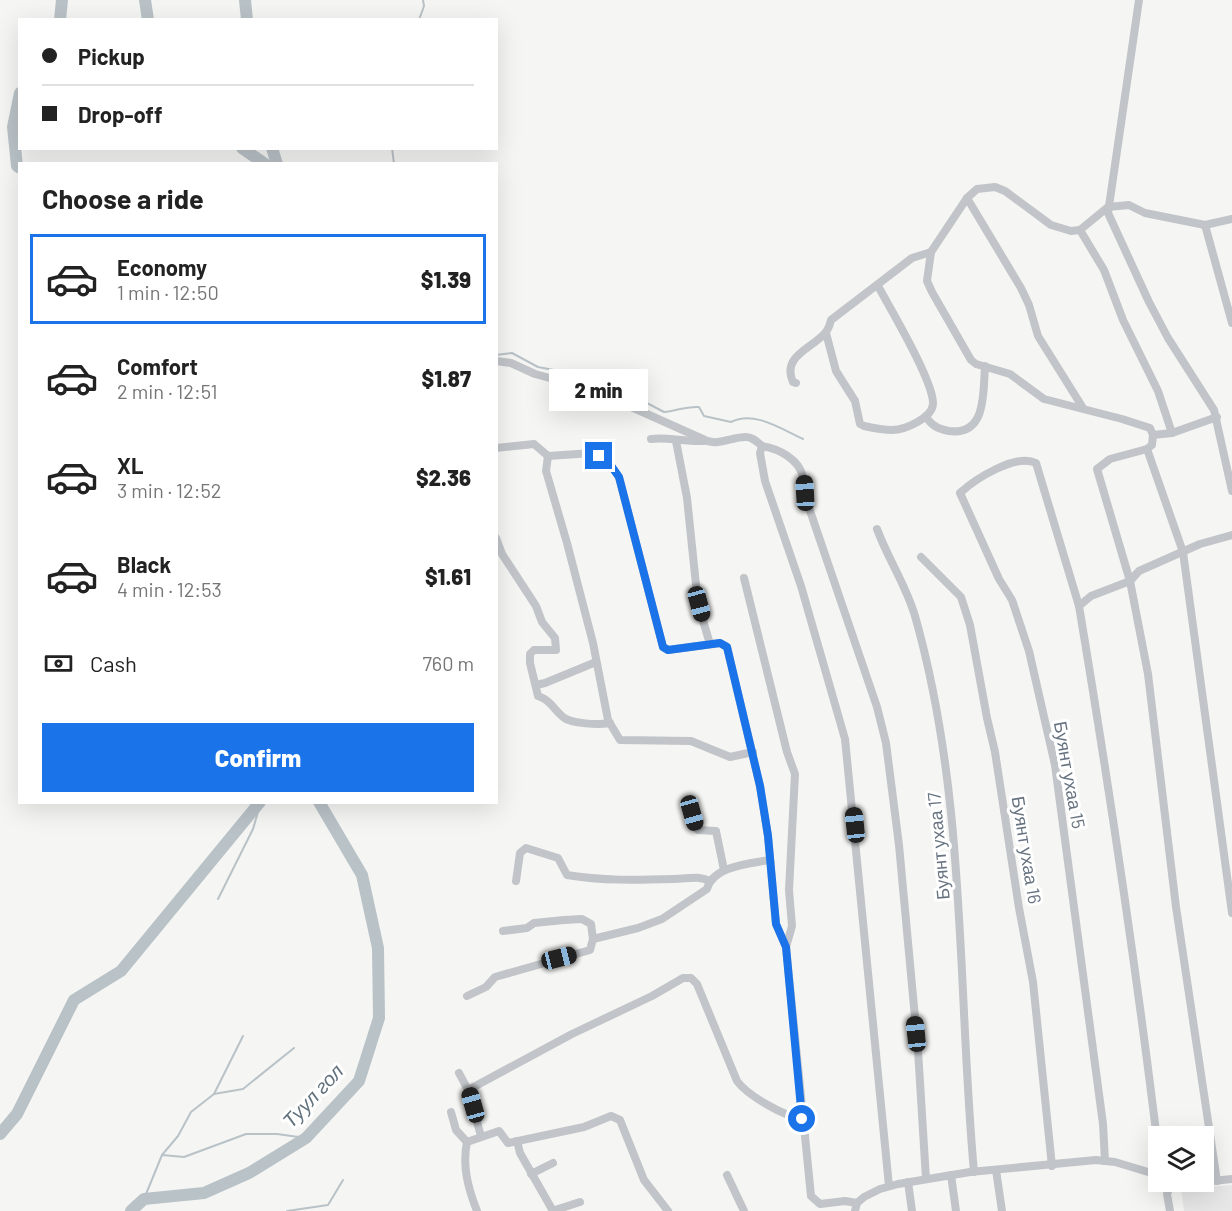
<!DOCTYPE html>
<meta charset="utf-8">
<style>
body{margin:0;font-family:Barlow,sans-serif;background:#f6f6f6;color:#222;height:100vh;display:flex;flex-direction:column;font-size:22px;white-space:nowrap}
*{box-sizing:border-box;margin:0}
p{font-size:20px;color:#767676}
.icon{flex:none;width:33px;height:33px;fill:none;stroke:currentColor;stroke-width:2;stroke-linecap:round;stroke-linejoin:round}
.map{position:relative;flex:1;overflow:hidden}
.panel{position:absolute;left:18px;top:162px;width:480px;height:642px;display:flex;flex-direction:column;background:#fff;border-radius:0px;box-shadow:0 6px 24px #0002}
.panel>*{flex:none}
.guide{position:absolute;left:18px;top:18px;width:480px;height:132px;border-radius:0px;box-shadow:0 6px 24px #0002;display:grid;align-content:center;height:132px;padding:0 24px;background:#fff}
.buttons{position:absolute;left:1148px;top:1126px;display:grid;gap:12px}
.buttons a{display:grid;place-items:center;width:66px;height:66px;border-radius:0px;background:#fff;box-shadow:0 6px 24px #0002;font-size:30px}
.end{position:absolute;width:27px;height:27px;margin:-14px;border:8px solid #1a73e8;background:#fff;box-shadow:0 0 0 3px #fff}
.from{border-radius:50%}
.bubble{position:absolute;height:42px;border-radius:0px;background:#fff;box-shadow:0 6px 24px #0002;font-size:20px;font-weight:800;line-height:42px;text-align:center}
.car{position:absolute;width:18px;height:36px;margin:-18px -9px;border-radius:8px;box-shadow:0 0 4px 2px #0007;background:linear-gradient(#222 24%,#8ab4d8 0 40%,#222 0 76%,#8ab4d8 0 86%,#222 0)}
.guide b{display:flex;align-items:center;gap:21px;height:57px;font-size:22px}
.guide b+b{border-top:2px solid #e0e0e0}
.guide i{width:15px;height:15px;background:#222}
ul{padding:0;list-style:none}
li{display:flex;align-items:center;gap:18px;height:90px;margin:0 12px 9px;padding:0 12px;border:3px solid transparent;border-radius:0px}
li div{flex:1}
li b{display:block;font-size:22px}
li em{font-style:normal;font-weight:800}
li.active{border-color:#1a73e8}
li>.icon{width:54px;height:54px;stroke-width:1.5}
h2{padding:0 24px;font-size:27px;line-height:72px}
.pay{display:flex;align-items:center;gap:15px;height:66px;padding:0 24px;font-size:22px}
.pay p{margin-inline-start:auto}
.button{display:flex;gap:12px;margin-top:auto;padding:12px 24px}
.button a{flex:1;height:69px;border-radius:0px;background:#1a73e8;color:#fff;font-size:24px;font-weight:800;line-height:69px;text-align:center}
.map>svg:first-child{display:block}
.built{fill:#e6e7e6}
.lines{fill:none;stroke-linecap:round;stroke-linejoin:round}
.stream{stroke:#b9c2c7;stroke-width:2}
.river{stroke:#b9c2c7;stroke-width:12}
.minor{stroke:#c1c4c8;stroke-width:8}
.route{stroke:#1a73e8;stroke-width:8}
.labels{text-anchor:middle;stroke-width:6;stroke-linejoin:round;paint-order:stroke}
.street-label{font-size:18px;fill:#677381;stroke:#fff}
.water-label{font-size:20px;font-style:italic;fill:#63737e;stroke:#fff}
</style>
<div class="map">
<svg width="1232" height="1211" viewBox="0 0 1232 1211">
<rect width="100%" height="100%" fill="#f5f6f3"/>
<path class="built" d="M1232,1185V1211H1184L1181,1189Z"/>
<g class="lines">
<g class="stream">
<path d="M419,20L424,6L423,0"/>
<path d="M392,148L394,164"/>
<path d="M496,355L512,353L538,367L559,371L589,381L609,383L664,412C676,411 686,406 699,407L704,416L731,422C754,410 781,429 803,439"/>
<path d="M218,899L253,829L260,805"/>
<path d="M214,1094L243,1089L294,1048"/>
<path d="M162,1155L178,1136L191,1112L214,1094L243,1036"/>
<path d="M144,1199L162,1155L184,1157L246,1134H277L306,1138"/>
<path d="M287,1211L328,1205L343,1180"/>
</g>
<g class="river">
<path d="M145,0L148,20"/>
<path d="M245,0L247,20"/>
<path d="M60,20L62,0"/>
<path d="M20,93L13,127L17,166L20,168"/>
<path d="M242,148L265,164"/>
<path d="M272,148L277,164"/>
<path d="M0,1134L17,1114L74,1000L121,971L260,802"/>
<path d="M131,1211L144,1199L204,1193L249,1173L306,1138L359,1081L379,1018L378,948L362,875L319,802"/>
</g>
<g class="minor">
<path d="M1139,0L1108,213L1149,302L1168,338L1214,410L1232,491"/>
<path d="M967,198L1021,288L1029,305L1038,336L1083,408"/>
<path d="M1205,225L1232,323"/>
<path d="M1080,230L1104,270L1123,320L1158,391L1172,433"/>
<path d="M826,333L836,371L855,401L860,424L864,426C873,428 883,430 892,430C905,430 932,418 933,404C934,382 890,308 878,286"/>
<path d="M496,361L511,363L535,374L579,386L595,395L609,397L705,440"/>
<path d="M796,383L793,382C781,356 813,348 825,333C828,330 830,324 831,320L912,258L931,252"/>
<path d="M926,416C931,426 939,429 949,431C987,436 983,392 985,366"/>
<path d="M1217,417L1172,433L1153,435L1150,428L1122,419L1044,399L1010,374L976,364L971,360L932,292L927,281L931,252L967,198L977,189L995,187L1005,191L1051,225L1071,231L1080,230L1108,207L1129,205L1145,213L1205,225L1232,219"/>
<path d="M1153,435L1152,445L1147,449L1183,552L1232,913"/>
<path d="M651,439C668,437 686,442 703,441C708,440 712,443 717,442C727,441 736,437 746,437C753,437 757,442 762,446"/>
<path d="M676,441L687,498L698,604L710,644"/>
<path d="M496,448L534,444L548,456L593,453L612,467L619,477L663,647L668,650L720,643L727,647L760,786L768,836L776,924L786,947L811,1196L820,1204L845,1201L857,1203"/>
<path d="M1147,449L1110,459L1097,469L1130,581L1148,674L1176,907L1217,1181"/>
<path d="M548,456L546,471L567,543L593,643L608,720L620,740L691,741L730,757L753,752"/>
<path d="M877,529C888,559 906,585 915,616C967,799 957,985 974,1172"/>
<path d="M496,538L502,554L536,606L542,622L555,638L556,650H534L530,654V663L538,696C552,701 552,708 563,717C571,724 599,725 610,723"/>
<path d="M921,557L961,597L970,625L987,718L995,752L1019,908L1033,982L1052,1166"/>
<path d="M744,578L787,752L795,774L789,890L792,926L786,947"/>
<path d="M1079,606L1036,463C1016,453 975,479 960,493L999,579L1012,600L1029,651L1055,765L1103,1124L1105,1161"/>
<path d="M536,685L545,683L596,662"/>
<path d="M688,799L696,827L698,830L716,831L724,870"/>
<path d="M516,881L520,853L526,848L558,858L567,875C602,881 638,880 674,879C687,879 698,875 710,881"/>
<path d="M593,939L638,928L662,919L707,889C713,866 749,864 769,860"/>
<path d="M467,996L486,987L495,977L590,950L593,939L591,924L582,919L564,920L534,923L527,928L503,931"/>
<path d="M459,1073L468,1090L481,1136"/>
<path d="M468,1090L572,1034L652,996L683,978H691L697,984L737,1081C748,1096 784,1116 802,1119"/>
<path d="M451,1112L456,1130L467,1142"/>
<path d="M517,1141L520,1153L553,1211"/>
<path d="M467,1142L499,1131L508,1143L584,1127L611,1116L620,1120L644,1180L668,1211"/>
<path d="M467,1142C462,1166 468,1188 477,1211"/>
<path d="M1158,1148C1136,966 1109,786 1079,606L1091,596L1130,581L1139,571L1200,544L1232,535"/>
<path d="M996,1170L1002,1211"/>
<path d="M531,1174L553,1163"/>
<path d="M727,1175L744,1211"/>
<path d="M951,1175L956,1211"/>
<path d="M908,1182L912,1211"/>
<path d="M1169,1182L1171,1184L1196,1182"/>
<path d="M1203,1182L1232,1179"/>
<path d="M889,1186L845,739L801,586L765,481L760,453L762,446C779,449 799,459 803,477C805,485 805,494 807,502L877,707L886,743L899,845L918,1050L926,1179"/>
<path d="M552,1211L580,1202"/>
<path d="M855,1211L857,1203L864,1197L880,1189L898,1184L970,1172L1096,1160L1115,1162L1158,1175"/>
<path d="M1170,1211L1167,1194L1171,1184"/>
</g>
</g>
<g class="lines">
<path class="route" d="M599,456L612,467L619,477L663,647L668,650L720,643L727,647L760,786L768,836L776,924L786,947L802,1119"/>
</g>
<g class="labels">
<g class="street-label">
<text transform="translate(1069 775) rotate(80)" y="6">Буянт ухаа 15</text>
<text transform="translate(939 846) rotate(-95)" y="6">Буянт ухаа 17</text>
<text transform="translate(1026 850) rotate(81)" y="6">Буянт ухаа 16</text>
</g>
<g class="water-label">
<text transform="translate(313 1096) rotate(-47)" y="7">Туул гол</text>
</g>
</g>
</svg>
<div class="buttons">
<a><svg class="icon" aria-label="layers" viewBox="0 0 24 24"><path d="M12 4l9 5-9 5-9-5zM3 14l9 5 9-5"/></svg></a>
</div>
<i class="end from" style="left:802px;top:1119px"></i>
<i class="end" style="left:599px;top:456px"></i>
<div class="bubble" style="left:549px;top:369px;width:99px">2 min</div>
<i class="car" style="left:805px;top:493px;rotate:357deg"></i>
<i class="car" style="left:699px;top:604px;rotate:165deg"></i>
<i class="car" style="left:692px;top:813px;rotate:164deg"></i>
<i class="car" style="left:855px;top:825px;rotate:354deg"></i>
<i class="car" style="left:559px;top:958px;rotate:76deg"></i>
<i class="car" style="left:916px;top:1034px;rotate:354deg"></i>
<i class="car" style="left:473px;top:1105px;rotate:344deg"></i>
<div class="guide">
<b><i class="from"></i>Pickup</b>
<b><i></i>Drop-off</b>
</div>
<section class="panel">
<h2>Choose a ride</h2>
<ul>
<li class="active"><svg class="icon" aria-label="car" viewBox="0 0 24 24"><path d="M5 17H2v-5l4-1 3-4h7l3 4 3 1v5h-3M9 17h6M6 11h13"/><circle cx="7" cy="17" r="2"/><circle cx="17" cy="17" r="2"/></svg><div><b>Economy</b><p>1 min · 12:50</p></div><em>$1.39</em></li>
<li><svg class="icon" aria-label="car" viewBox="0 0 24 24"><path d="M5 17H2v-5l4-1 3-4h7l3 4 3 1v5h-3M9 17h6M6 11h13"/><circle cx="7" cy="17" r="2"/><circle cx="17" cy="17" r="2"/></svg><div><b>Comfort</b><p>2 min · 12:51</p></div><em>$1.87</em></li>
<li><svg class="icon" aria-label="car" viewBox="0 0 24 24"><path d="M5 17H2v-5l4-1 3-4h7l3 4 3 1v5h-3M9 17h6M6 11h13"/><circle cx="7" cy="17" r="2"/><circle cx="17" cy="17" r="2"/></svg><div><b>XL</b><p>3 min · 12:52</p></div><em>$2.36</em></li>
<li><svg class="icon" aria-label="car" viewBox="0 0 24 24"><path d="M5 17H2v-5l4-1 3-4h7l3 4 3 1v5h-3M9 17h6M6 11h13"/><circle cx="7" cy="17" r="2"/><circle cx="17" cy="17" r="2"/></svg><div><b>Black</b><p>4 min · 12:53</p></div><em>$1.61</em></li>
</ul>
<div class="pay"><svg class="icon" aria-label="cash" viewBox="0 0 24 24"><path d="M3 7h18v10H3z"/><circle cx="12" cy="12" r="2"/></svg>Cash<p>760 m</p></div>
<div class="button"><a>Confirm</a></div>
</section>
</div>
